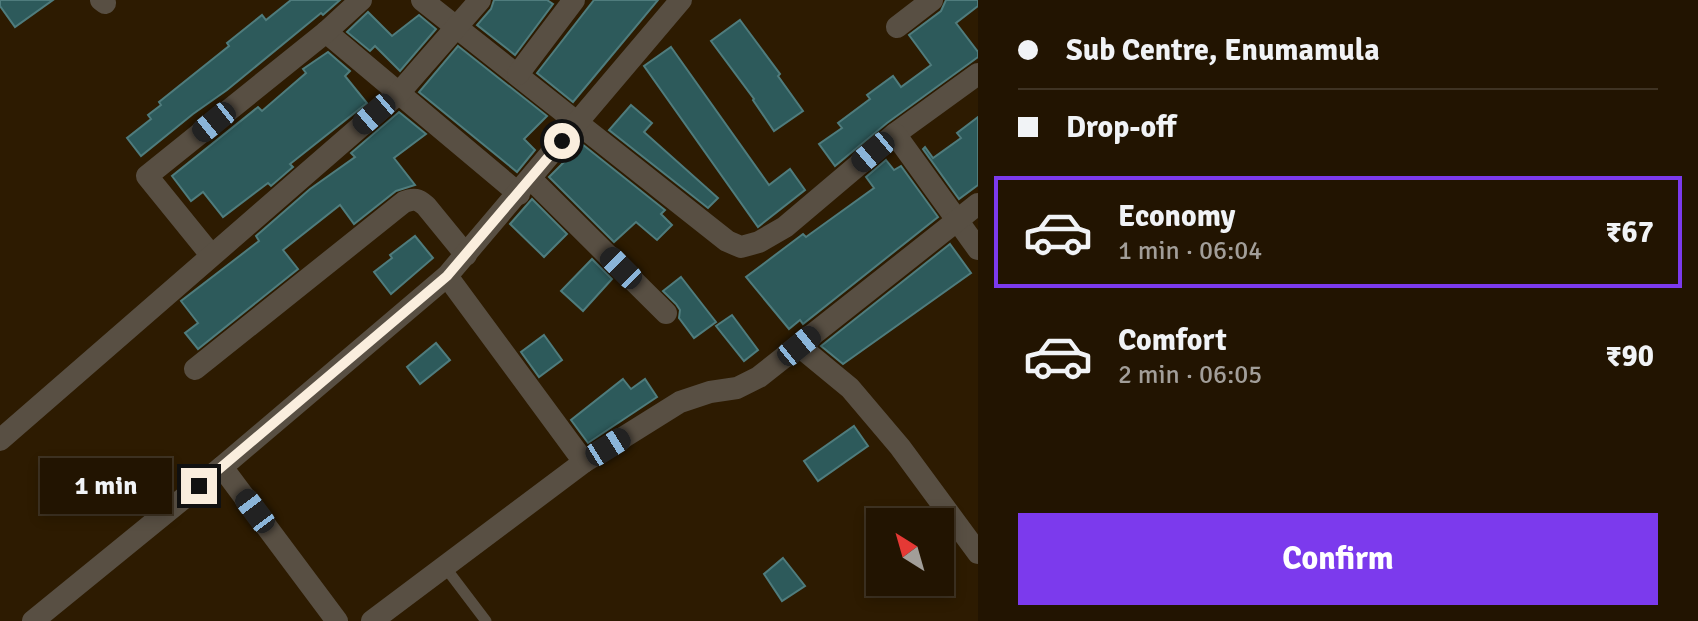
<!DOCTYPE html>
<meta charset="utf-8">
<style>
body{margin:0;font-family:Signika,sans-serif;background:#2e2110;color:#f1f3f6;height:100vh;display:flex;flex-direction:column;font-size:30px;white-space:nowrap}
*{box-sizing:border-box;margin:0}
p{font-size:26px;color:#a29e99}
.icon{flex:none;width:44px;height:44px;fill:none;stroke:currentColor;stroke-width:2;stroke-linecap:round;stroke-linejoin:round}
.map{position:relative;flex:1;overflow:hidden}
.sheet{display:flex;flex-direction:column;background:#221401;width:720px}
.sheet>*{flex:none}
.guide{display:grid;align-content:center;height:176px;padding:0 40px;background:#221401}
.needle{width:52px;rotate:323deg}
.buttons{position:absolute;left:866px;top:508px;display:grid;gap:16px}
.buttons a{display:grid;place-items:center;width:88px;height:88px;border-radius:0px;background:#221401;box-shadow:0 4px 12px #0003,0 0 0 2px #3f3323;font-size:40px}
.end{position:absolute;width:36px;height:36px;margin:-18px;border:10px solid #faeede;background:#111;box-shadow:0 0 0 4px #111}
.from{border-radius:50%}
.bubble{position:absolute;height:56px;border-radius:0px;background:#221401;box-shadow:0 4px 12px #0003,0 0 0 2px #3f3323;font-size:26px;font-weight:800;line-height:56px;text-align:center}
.car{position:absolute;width:24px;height:48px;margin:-24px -12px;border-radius:10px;box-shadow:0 0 6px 2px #0007;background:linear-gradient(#222 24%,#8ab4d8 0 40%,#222 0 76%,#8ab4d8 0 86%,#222 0)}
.guide b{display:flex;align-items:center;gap:28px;height:76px;font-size:30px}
.guide b+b{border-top:2px solid #3f3323}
.guide i{width:20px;height:20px;background:#f1f3f6}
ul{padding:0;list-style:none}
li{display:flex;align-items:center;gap:24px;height:112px;margin:0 16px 12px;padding:0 24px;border:4px solid transparent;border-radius:0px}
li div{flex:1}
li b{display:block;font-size:30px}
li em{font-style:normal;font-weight:800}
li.active{border-color:#7c3aed}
li>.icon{width:72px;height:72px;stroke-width:1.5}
.action{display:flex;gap:16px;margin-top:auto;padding:16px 40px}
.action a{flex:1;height:92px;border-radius:0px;background:#7c3aed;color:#fff;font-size:32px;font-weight:800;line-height:92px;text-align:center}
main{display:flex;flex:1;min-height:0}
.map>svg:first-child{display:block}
.building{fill:#2d5a5b;stroke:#4f7c7d;stroke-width:2}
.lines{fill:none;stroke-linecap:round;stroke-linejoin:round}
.lane{stroke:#584f43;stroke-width:11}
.street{stroke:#584f43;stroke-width:22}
.route{stroke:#faeede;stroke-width:10}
</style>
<main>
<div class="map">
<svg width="978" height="621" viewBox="0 0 978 621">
<rect width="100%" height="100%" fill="#2d1b01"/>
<g class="building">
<path d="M0,0H53L15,27L0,6Z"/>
<path d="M291,0H340L323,15L321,13L227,90L193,114L141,156L127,138L151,119L148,115L161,105L159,102L229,46L227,43L262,15L266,20Z"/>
<path d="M494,0H547L553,4L515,55L477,25L491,9Z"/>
<path d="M594,0H658L573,102L537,73Z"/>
<path d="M946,0H978V6L956,23L978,52V57L887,123L835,166L819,144L842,128L838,123L870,99L867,95L893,76L901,87L931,65L909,35L941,11Z"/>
<path d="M368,12L392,36L419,15L436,29L400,71L375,46L370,51L347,32Z"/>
<path d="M740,20L780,74L778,76L803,111L774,131L753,100L754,99L711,41Z"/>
<path d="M458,46L547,116L524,139L535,150L517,172L419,92Z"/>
<path d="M671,47L769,185L790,169L805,190L758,227L644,66Z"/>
<path d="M328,52L350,71L345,76L367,103L290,164L293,167L271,186L268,183L223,217L203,192L191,201L172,176L258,107L262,111L306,73L303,69Z"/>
<path d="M631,105L652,123L644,132L718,198L708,208L609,130Z"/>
<path d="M399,112L426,134L394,158L415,185L396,191L354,224L340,205L283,250L298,269L198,349L185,333L198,323L181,301L259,241L256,236L310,189L355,157L351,153Z"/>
<path d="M978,117V185L959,199L923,149L925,147L933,158L961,138L957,133Z"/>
<path d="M582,144L665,210L661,214L672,225L657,240L636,222L614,242L549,177Z"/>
<path d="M886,160L894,170L901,166L938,217L803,324L800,320L789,329L746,277L803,234L806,237L874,188L866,177Z"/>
<path d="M532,199L567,234L544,257L510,224Z"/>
<path d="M415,236L433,258L391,294L374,272L392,258L390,255Z"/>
<path d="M950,244L971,273L843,364L821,346Z"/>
<path d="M592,259L612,279L583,311L561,291Z"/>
<path d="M681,277L716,322L694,338L679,318L680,310L676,304L663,291Z"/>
<path d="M732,315L758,350L744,361L716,326Z"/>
<path d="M544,335L562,360L539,377L521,352Z"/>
<path d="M436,343L450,360L420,384L407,367Z"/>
<path d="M623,379L631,389L645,379L657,397L588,443L571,420Z"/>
<path d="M854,426L868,446L818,481L804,461Z"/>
<path d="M783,558L805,586L782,601L764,574Z"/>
</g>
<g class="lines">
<path class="lane" d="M445,567L486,621"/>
<g class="street">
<path d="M101,0L105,3"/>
<path d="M422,0L727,241L741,247L759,242L785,227L895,134L978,74"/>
<path d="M897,27L932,0"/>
<path d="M326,32L519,194"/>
<path d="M518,74L574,0"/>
<path d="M895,134L978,249"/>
<path d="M531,179L666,313"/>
<path d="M211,255L147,176L326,32L361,0"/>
<path d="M799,346L850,388L900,447L978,553"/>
<path d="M195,369L404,202C414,198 418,199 426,206L466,255"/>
<path d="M0,440L398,94L480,0"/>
<path d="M584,462L680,402L710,392L737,388L759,377L978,204"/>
<path d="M222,467L337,621"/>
<path d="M33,621L222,467L447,276L681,0"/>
<path d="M372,621L584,462L447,276"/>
</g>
</g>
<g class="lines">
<path class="route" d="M199,486L447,276L562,141"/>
</g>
</svg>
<div class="buttons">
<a><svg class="needle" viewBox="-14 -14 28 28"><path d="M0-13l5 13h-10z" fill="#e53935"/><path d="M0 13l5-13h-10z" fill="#a29e99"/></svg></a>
</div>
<i class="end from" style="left:562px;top:141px"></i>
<i class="end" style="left:199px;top:486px"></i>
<div class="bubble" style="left:40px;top:458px;width:132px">1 min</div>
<i class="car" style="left:374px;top:114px;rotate:229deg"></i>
<i class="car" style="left:214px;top:122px;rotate:231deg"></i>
<i class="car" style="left:873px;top:152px;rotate:230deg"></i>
<i class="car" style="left:621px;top:268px;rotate:315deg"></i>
<i class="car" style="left:799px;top:346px;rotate:51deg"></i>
<i class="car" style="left:608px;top:447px;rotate:58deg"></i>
<i class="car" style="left:255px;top:511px;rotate:323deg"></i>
</div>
<section class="sheet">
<div class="guide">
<b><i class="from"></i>Sub Centre, Enumamula</b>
<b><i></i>Drop-off</b>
</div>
<ul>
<li class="active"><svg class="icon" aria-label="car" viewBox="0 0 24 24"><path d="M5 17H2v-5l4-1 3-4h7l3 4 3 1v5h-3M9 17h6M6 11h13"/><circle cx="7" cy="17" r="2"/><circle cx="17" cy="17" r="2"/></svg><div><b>Economy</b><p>1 min · 06:04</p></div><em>₹67</em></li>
<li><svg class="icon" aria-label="car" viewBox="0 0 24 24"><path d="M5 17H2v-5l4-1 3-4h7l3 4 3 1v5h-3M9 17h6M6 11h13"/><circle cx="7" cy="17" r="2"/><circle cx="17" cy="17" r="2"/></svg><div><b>Comfort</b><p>2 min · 06:05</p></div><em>₹90</em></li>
</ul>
<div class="action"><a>Confirm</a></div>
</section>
</main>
